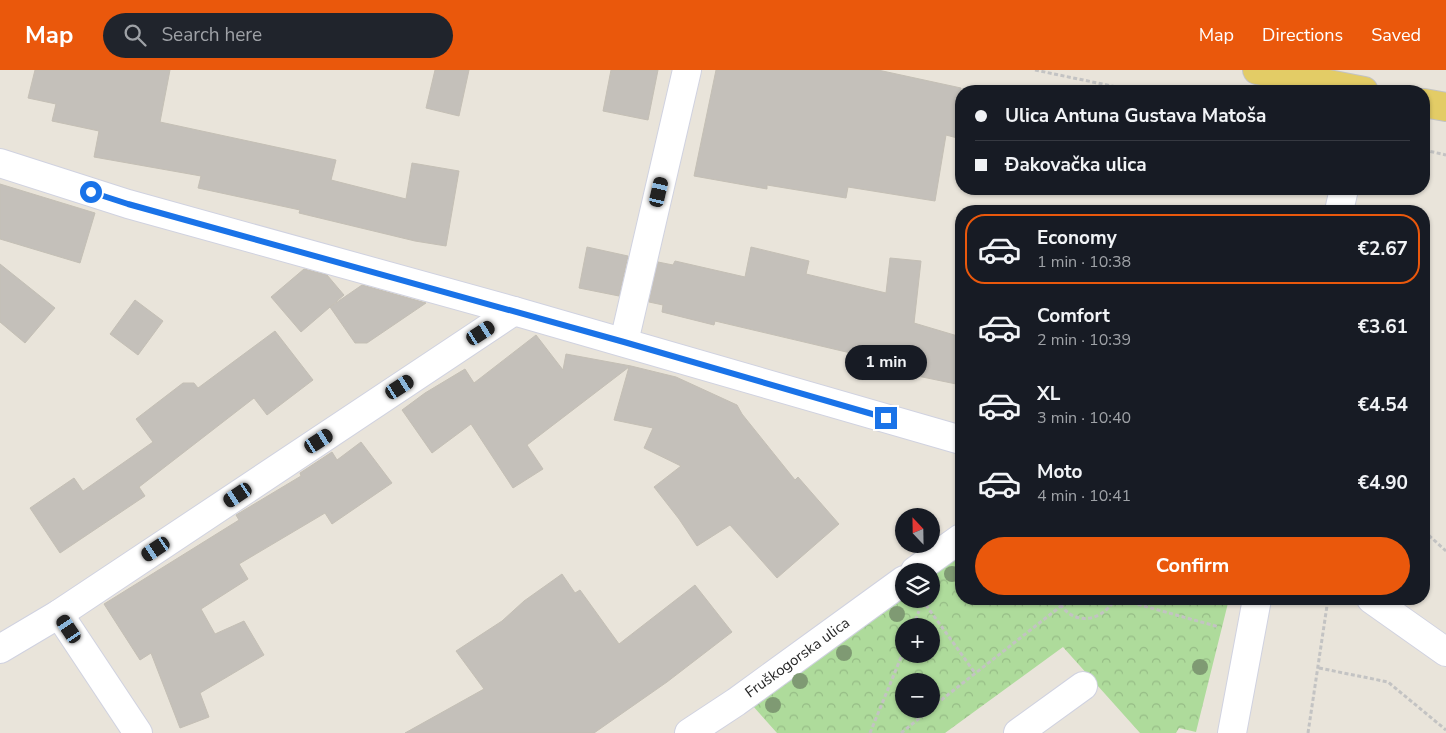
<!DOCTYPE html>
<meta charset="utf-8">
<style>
body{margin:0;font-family:"Nunito Sans",sans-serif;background:#20242c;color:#f1f3f6;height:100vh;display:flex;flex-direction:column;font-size:19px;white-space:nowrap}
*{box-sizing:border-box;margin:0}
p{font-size:16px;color:#9ea1a6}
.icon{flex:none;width:28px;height:28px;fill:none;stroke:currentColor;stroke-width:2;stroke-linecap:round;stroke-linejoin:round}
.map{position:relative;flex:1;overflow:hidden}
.panel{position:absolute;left:955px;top:135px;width:475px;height:400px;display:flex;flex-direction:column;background:#171b24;border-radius:20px;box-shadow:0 1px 4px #0004}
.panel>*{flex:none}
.guide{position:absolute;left:955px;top:15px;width:475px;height:110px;border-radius:20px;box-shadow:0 1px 4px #0004;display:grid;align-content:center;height:110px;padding:0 20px;background:#171b24}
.needle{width:32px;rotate:338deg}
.buttons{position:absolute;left:895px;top:438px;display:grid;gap:10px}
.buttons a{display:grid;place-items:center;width:45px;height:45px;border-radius:50%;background:#171b24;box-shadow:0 1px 4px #0004;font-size:25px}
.end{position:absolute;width:22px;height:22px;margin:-11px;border:6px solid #1a73e8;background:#fff;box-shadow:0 0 0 2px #fff}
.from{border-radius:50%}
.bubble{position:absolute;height:35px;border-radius:18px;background:#171b24;box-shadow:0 1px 4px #0004;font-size:16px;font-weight:700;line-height:35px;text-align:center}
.car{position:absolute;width:15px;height:30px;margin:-15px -8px;border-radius:6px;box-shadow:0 0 4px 1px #0007;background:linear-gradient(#222 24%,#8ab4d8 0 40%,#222 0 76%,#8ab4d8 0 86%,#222 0)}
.guide b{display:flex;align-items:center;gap:18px;height:48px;font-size:19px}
.guide b+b{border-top:1px solid #363941}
.guide i{width:12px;height:12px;background:#f1f3f6}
ul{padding:9px 0 0;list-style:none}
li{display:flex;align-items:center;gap:15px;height:70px;margin:0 10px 8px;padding:0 10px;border:2px solid transparent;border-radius:20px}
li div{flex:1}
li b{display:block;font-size:19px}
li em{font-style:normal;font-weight:700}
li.current{border-color:#ea580c}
li>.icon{width:45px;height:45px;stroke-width:1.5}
.button{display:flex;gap:10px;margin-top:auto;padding:10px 20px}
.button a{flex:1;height:58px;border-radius:30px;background:#ea580c;color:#fff;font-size:20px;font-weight:700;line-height:58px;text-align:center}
header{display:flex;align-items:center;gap:30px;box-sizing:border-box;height:70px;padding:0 25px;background:#ea580c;color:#fff}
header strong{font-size:24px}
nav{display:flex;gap:28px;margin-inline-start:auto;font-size:18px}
.search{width:350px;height:45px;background:#20242c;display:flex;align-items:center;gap:12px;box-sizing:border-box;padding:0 18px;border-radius:28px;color:#9ea1a6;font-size:19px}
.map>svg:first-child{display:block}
.forest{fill:url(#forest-crowns);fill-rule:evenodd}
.building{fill:#c4c0ba;stroke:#c4bfb5}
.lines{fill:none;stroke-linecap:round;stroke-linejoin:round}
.minor-casing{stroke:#d0d2e0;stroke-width:30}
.major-casing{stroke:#c3c3c3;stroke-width:30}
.path{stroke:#c3c3c3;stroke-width:3;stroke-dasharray:4 2.5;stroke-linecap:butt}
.minor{stroke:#fff;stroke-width:28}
.major{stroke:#e3cc66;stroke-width:28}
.tree{fill:#7f9a73}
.route{stroke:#1a73e8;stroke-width:6}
.labels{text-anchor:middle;stroke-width:4;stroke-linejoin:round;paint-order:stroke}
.street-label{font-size:15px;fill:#282828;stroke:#fff}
</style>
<header>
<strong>Map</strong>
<div class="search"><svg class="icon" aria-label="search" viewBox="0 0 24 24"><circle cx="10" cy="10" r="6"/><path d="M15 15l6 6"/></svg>Search here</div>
<nav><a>Map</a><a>Directions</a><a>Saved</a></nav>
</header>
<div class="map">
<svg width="1446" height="663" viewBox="0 0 1446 663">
<defs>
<pattern id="forest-crowns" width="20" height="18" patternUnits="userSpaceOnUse" patternTransform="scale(1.25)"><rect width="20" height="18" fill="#aedb9b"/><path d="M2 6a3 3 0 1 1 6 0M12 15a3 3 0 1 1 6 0" fill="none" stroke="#96bc86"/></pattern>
</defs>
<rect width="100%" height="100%" fill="#e9e4da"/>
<path class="forest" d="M961,481V529H1229L1196,662L1179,658L1176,663H1140L1063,577L945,663H777L753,636L904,524V529H931V503ZM904,556H931V584H904ZM904,611H931V639H904Z"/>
<g class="building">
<path d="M35,0H170L160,52L336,90L331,110L406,129L412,93L459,101L446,176L415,171L299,143L300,140L198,118L201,106L94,87L99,61L52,51L56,34L28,28Z"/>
<path d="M435,0H469L459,46L426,38Z"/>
<path d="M611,0H658L648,50L603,41Z"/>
<path d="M716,0H878L961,18V69L946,65L935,131L848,117L846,128L767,115V119L694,106Z"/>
<path d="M0,114L95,143L80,193L0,169Z"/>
<path d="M587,177L628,186L619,226L579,218Z"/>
<path d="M751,177L809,191L806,204L886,223L890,188L921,191L914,253L961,267V315L874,297L876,289L715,251L714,255L662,242L663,235L649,232L658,192L673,195L675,191L745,207Z"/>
<path d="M0,194L55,238L25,273L0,252Z"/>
<path d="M304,199L327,205L344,225L301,262L271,227Z"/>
<path d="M362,215L426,233L367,273H355L330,237Z"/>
<path d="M135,230L163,251L138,285L110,264Z"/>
<path d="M275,261L313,310L267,345L254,328L139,417L145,426L60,483L30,438L74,408L83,421L153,372L136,349L183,313H194L198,318Z"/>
<path d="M536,265L563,300L566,284L631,296L676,307L737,335L742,344L795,410L798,407L839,454L777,508L730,455L697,476L679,449L654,417L681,396L644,378L653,358L614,350L629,297L527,375L543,399L513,418L471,354L432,383L402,340L425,323L465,299L474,313Z"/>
<path d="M361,372L392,413L332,454L325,443L239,494L248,509L201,539L215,564L244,551L264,585L200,623L209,647L180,658L151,583L140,590L104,534L239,450L236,445L301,406L300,403L332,382L337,390Z"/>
<path d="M562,504L575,523L580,520L619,574L695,515L732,562L667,612L594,663H405L484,619L456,581L502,551L524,531Z"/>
</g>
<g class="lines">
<defs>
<g id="minor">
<path d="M0,93L128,134L514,241"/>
<path d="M1339,141L1344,119"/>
<path d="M624,272L687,0"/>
<path d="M915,501L961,468"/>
<path d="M1371,529L1446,582"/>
<path d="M59,544L138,663"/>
<path d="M0,579L59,544L514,241L961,370"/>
<path id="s1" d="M689,663L736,632L904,510"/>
<path d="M1018,663L1083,616"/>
<path d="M1232,663L1257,529"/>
</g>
<g id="major">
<path d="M1257,0L1364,21"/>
<path d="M1424,33L1446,37"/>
</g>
</defs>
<use href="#minor" class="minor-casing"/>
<use href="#major" class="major-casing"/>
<g class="path">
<path d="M1035,0L1136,21"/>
<path d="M1424,80L1446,85"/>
<path d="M1424,461L1446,481"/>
<path d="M1057,529C1071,556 1100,554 1115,529"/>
<path d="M1119,529L1219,557"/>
<path d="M926,535L975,603"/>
<path d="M913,556L919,541"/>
<path d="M1319,598L1388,612L1446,660"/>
<path d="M931,638L1061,536"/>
<path d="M870,663L904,580"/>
<path d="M901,663L931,639"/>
<path d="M1308,663L1328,529"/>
</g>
<use href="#minor" class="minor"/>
<use href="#major" class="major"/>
</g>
<g class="tree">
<circle cx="952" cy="504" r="8"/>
<circle cx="897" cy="544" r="8"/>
<circle cx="844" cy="583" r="8"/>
<circle cx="1200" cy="597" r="8"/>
<circle cx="800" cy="611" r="8"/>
<circle cx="773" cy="635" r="8"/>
</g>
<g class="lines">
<path class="route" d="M91,122L128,134L624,272L886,348"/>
</g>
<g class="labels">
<g class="street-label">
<text dy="5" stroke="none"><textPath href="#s1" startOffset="132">Fruškogorska ulica</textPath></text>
</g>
</g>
</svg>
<div class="buttons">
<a><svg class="needle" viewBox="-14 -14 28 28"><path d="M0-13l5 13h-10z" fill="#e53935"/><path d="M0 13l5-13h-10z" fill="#9ea1a6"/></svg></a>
<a><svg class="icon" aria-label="layers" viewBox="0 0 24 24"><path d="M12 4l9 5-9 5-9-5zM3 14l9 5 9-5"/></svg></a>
<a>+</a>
<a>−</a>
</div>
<i class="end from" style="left:91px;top:122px"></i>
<i class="end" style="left:886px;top:348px"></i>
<div class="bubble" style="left:845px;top:275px;width:82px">1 min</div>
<i class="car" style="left:659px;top:122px;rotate:13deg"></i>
<i class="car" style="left:481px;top:263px;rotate:57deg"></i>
<i class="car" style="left:400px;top:317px;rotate:57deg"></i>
<i class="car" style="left:319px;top:371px;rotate:57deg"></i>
<i class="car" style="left:238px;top:425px;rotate:236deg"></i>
<i class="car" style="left:156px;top:479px;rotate:236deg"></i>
<i class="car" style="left:69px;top:559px;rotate:326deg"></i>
<div class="guide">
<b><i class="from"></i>Ulica Antuna Gustava Matoša</b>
<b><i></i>Đakovačka ulica</b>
</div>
<section class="panel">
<ul>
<li class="current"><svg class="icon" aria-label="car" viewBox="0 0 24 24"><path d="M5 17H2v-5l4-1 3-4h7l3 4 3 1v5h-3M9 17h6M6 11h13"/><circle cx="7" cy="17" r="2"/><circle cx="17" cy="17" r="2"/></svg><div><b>Economy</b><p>1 min · 10:38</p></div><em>€2.67</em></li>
<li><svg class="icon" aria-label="car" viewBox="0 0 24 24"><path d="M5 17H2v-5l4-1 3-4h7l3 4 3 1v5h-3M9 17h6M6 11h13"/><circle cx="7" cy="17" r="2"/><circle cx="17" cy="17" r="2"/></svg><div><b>Comfort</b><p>2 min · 10:39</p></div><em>€3.61</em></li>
<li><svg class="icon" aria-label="car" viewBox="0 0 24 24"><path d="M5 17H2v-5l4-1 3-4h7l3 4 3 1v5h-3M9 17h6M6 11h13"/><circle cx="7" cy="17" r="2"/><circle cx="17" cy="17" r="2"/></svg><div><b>XL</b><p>3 min · 10:40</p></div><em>€4.54</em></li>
<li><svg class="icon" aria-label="car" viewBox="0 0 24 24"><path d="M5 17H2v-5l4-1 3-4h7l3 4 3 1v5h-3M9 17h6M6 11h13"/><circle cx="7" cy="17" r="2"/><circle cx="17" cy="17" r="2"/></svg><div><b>Moto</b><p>4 min · 10:41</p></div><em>€4.90</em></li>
</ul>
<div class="button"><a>Confirm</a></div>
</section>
</div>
